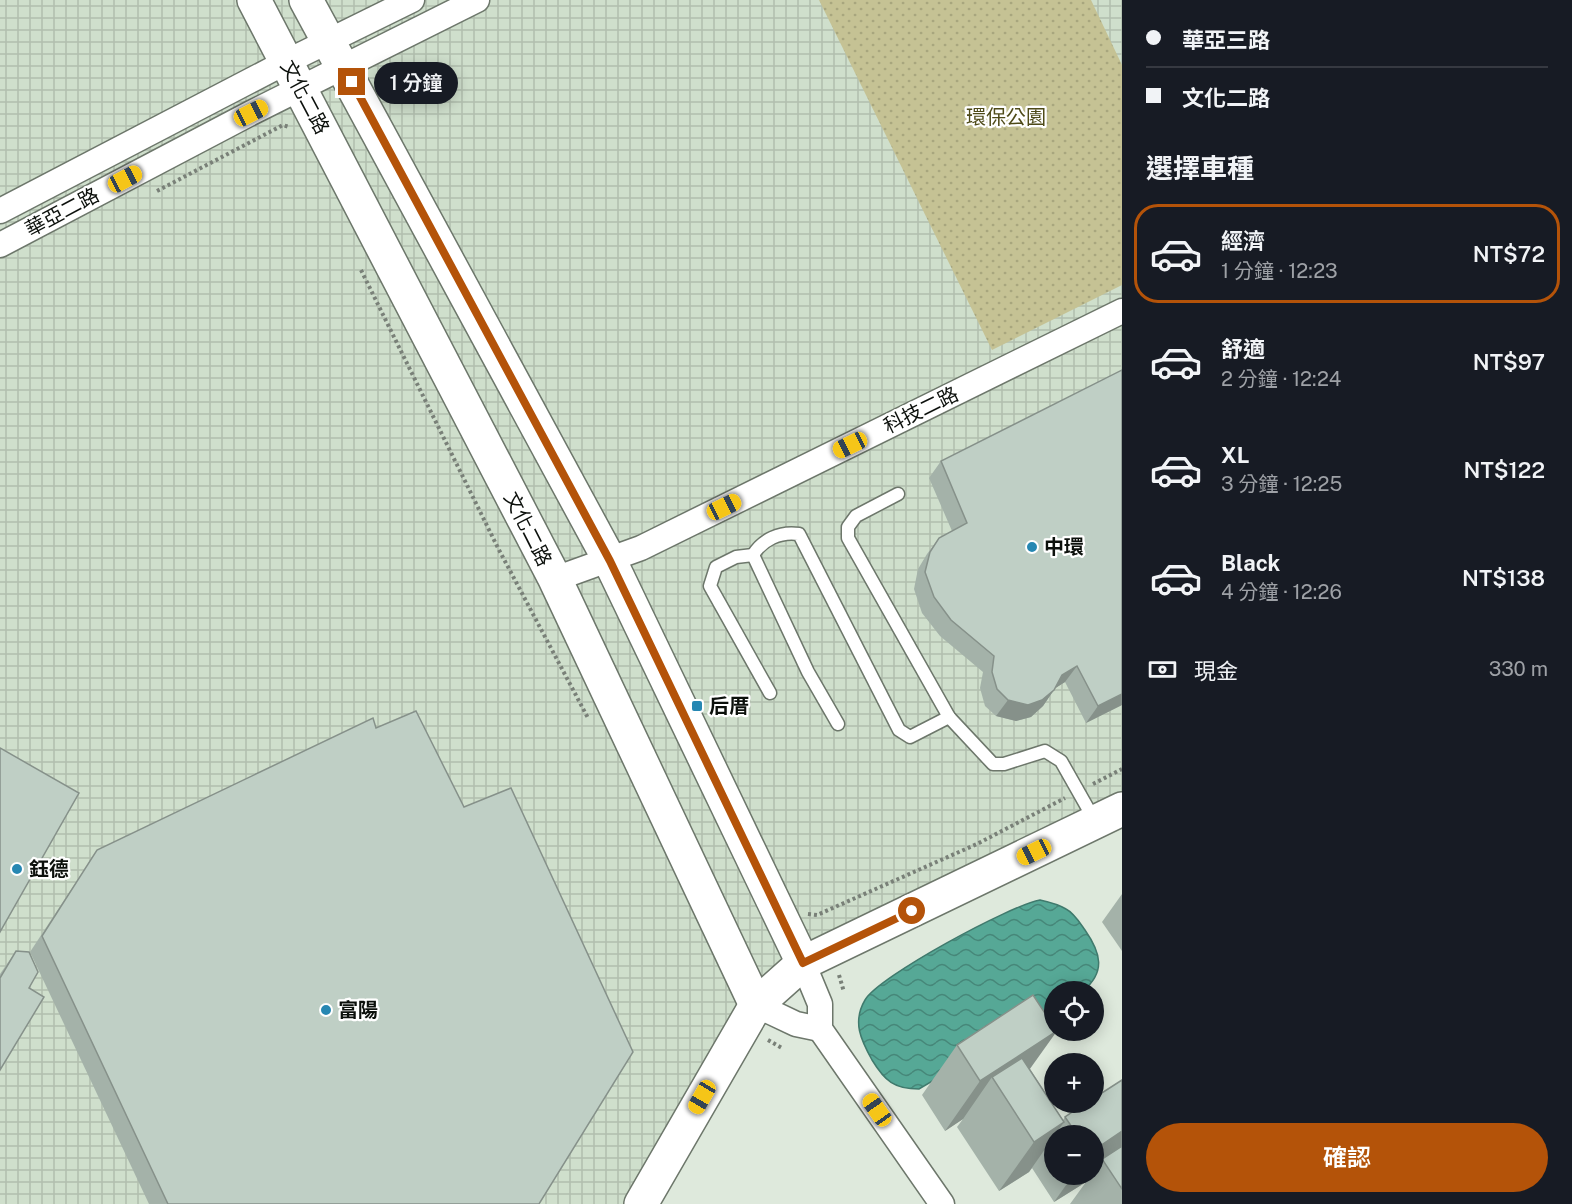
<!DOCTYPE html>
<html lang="zh-TW">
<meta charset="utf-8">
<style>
body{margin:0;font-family:"Public Sans","Noto Sans TC",sans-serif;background:#20242c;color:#f1f3f6;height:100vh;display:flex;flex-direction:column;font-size:22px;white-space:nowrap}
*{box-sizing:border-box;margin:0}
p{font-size:20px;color:#9ea1a6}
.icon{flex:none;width:33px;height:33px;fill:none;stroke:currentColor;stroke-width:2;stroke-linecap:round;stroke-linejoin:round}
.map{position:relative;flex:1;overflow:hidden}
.panel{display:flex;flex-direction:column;background:#171b24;width:450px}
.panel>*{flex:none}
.banner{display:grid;align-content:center;height:132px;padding:0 24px;background:#171b24}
.buttons{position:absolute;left:1044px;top:981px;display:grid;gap:12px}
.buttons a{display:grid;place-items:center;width:60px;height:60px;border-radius:50%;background:#171b24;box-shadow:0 3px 15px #0003;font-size:30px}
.end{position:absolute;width:27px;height:27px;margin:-14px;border:8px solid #b45309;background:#fff;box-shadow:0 0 0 3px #fff}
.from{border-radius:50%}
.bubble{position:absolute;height:42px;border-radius:21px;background:#171b24;box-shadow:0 3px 15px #0003;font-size:20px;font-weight:600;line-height:42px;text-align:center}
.car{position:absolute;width:18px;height:36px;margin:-18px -9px;border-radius:8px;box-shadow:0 0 4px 2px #0007;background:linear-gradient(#f5c518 24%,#345 0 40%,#f5c518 0 76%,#345 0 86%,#f5c518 0)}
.banner b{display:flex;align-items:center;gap:21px;height:57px;font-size:22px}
.banner b+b{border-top:2px solid #363941}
.banner i{width:15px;height:15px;background:#f1f3f6}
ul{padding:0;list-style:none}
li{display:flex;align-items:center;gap:18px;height:99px;margin:0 12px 9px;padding:0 12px;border:3px solid transparent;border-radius:24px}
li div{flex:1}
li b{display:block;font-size:22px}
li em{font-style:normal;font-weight:600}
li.selected{border-color:#b45309}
li>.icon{width:54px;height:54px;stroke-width:1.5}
h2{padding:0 24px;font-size:27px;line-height:72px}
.pay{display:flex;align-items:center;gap:15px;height:66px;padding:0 24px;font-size:22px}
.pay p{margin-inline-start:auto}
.action{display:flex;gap:12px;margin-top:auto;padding:12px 24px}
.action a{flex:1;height:69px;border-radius:36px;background:#b45309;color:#fff;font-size:24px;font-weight:600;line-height:69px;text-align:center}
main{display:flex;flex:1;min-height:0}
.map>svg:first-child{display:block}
.industrial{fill:url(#industrial-grid)}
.park{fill:url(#park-dots)}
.water{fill:url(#water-waves);stroke:#407a6d;stroke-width:1.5}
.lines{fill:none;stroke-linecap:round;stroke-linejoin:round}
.lane-casing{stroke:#6d776b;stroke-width:15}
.street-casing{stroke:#6d776b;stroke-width:27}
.secondary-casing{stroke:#6d776b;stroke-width:36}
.path{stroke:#798078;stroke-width:4;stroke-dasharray:3 3;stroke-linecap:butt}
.lane{stroke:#fff;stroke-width:12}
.street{stroke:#fff;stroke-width:24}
.secondary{stroke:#fff;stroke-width:33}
.wall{fill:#a4b2a9;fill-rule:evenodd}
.shaded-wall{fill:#86918a}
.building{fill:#bfcfc5;stroke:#86918a;stroke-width:1.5}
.route{stroke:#b45309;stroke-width:8}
.poi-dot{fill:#2687b2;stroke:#fff;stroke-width:2}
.labels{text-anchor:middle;stroke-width:4.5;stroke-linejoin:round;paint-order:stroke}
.street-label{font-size:20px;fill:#0c100c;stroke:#fff}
.park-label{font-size:20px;fill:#4e4a18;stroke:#fff}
.poi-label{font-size:20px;font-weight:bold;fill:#0c100c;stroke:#fff;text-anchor:start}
</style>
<main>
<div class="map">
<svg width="1122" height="1204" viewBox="0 0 1122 1204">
<defs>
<pattern id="industrial-grid" width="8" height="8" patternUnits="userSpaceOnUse" patternTransform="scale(1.5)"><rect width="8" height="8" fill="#cfdfcc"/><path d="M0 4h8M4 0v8" fill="none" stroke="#b1beae"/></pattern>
<pattern id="park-dots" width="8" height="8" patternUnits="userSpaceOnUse" patternTransform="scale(1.5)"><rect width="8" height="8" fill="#c5c294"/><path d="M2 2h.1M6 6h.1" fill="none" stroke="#a8a67e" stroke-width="1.8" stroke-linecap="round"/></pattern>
<pattern id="water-waves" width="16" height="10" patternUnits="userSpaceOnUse" patternTransform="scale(1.5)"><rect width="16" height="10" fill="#56a896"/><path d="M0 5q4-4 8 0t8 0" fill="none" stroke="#468779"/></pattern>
</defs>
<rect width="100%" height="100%" fill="#dee9dc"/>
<path class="industrial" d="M0,0H1122V827L763,1002L652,1204H0Z"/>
<path class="park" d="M819,0H1091L1122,65V285L992,350Z"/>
<path class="water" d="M1040,900C1049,902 1058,904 1066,909C1074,913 1080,923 1085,930C1101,953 1106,972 1083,991L1054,992V1009L919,1089C894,1089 885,1081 872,1060C861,1040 852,1022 865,1000C879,976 1011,905 1040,900Z"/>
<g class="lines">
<defs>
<g id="lane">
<path d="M898,494L856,516L848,527V538L949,717L993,764H1004L1045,751L1061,761L1095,821"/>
<path d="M753,555L736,557L716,567L710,586L770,693"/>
<path d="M838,724L808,672L753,555C762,540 780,531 799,534L899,730L910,737L949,717"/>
</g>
<g id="street">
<path d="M0,211L286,62L412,0"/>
<path d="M0,245L251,113L477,0"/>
<path d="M555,579L641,548L1122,311"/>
<path d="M803,963L820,1004V1029L942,1204"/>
<path d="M756,1005L796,1024L820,1029"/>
</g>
<g id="secondary">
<path d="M254,0L555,579L756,1005"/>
<path d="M306,0L610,561L803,963"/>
<path d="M641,1204L756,1005L803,963L1122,809"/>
</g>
</defs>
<use href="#lane" class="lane-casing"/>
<use href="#street" class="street-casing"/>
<use href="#secondary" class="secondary-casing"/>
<g class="path">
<path d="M157,191L283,125L289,127"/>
<path d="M361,270L498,548L588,718"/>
<path d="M1093,784L1122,769"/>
<path d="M808,914L817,915L977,844L1065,798"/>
<path d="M839,975L844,992"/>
<path d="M768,1040L782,1048"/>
</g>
<use href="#lane" class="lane"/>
<use href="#street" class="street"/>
<use href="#secondary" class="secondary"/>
</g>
<g class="wall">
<path d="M941,461L1122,705L1086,723L1065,682L1055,688L1043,706L1031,717L1016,721L996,716L985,706L980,688L983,672L940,636L922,613L914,589L918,569L927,554L939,538L952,531L929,478Z"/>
<path d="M97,850L539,1204H149L30,952Z"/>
<path d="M1122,894V951L1102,922Z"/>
<path d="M16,951L29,988L0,1070V974Z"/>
<path d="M957,1045L1030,1069L1063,1120L1065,1117L1122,1080V1204H1070L1086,1182L1054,1202L1032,1168L1029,1172L999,1191L957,1127L963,1119L945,1131L922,1095ZM1054,1136H1094V1174H1054Z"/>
</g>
<g class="shaded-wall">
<path d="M1077,666L1065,682L1051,691L1062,675Z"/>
<path d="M1054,690L1043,706L1031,717L1016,721L996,716L1008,700Z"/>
<path d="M1122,694V705L1086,723L1098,706Z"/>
<path d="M1057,1031L1022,1080L992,1077L963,1119L945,1131L980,1081Z"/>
<path d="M1064,1122L1029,1172L999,1191L1034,1142Z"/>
<path d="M1122,1131V1158L1102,1159L1094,1171V1150Z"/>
<path d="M1074,1174H1091L1086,1182L1054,1202Z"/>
</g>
<g class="building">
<path d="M1122,370V694L1098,706L1077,666L1062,675L1054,690L1042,700L1028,705L1008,700L997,689L992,672L994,656L951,620L934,597L925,572L930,552L939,538L967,523L941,461Z"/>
<path d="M416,711L464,807L511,788L633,1052L539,1204H168L42,936L97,850L373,718L376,728Z"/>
<path d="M0,748L79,793L0,932Z"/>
<path d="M16,951L29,952L38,972L29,988L44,997L0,1070V978Z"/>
<path d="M1033,995L1054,1027V1030L1057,1031L980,1081L957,1045Z"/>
<path d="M1022,1058L1064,1122L1034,1142L992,1077Z"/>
<path d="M1122,1080V1131L1094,1150V1136H1078L1065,1117L1087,1102H1094V1098Z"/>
<path d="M1122,1146V1189L1102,1159Z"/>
</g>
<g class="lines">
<path class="route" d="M352,82L610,561L803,963L912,911"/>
</g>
<g class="poi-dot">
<circle cx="1032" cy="547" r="6"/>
<rect x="691" y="700" width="12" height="12" rx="3"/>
<circle cx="17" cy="869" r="6"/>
<circle cx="326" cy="1010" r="6"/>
</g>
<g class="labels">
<g class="street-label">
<text transform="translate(305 97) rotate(62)" y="7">文化二路</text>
<text transform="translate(62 212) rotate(-28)" y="7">華亞二路</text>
<text transform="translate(921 410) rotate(-26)" y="7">科技二路</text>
<text transform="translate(528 529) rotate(63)" y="7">文化二路</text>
</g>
<g class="park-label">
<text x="1006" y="124">環保公園</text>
</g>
<g class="poi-label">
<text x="1044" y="554">中環</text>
<text x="709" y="713">后厝</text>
<text x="29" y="876">鈺德</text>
<text x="338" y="1017">富陽</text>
</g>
</g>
</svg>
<div class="buttons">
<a><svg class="icon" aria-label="locate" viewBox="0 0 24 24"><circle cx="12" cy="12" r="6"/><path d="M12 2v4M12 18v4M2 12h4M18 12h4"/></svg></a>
<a>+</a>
<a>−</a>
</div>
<i class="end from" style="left:912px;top:911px"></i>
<i class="end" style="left:352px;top:82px"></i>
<div class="bubble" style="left:374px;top:62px;width:84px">1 分鐘</div>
<i class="car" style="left:251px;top:113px;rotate:63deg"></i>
<i class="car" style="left:125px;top:179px;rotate:62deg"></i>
<i class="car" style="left:850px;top:445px;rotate:244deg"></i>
<i class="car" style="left:724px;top:507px;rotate:64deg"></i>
<i class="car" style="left:1034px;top:852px;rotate:244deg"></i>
<i class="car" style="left:702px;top:1097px;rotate:210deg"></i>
<i class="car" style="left:877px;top:1110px;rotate:325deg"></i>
</div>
<section class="panel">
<div class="banner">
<b><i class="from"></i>華亞三路</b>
<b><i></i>文化二路</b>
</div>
<h2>選擇車種</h2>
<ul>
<li class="selected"><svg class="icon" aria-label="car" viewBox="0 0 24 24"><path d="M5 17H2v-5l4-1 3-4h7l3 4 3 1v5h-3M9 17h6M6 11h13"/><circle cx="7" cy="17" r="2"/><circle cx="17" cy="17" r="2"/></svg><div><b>經濟</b><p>1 分鐘 · 12:23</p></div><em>NT$72</em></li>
<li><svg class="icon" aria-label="car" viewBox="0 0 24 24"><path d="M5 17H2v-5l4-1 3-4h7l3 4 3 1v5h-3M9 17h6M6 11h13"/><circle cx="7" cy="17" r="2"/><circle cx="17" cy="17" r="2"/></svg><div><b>舒適</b><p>2 分鐘 · 12:24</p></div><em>NT$97</em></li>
<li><svg class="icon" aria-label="car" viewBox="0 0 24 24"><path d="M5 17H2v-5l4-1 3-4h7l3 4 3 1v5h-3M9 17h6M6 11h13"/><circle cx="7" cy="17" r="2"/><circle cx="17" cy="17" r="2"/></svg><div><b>XL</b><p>3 分鐘 · 12:25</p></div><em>NT$122</em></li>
<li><svg class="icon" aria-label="car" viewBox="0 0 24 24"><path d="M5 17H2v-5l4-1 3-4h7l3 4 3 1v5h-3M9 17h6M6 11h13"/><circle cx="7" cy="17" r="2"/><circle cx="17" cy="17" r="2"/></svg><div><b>Black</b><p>4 分鐘 · 12:26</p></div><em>NT$138</em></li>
</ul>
<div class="pay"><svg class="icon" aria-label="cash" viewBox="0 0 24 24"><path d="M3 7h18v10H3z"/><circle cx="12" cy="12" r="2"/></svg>現金<p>330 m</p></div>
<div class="action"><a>確認</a></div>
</section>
</main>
